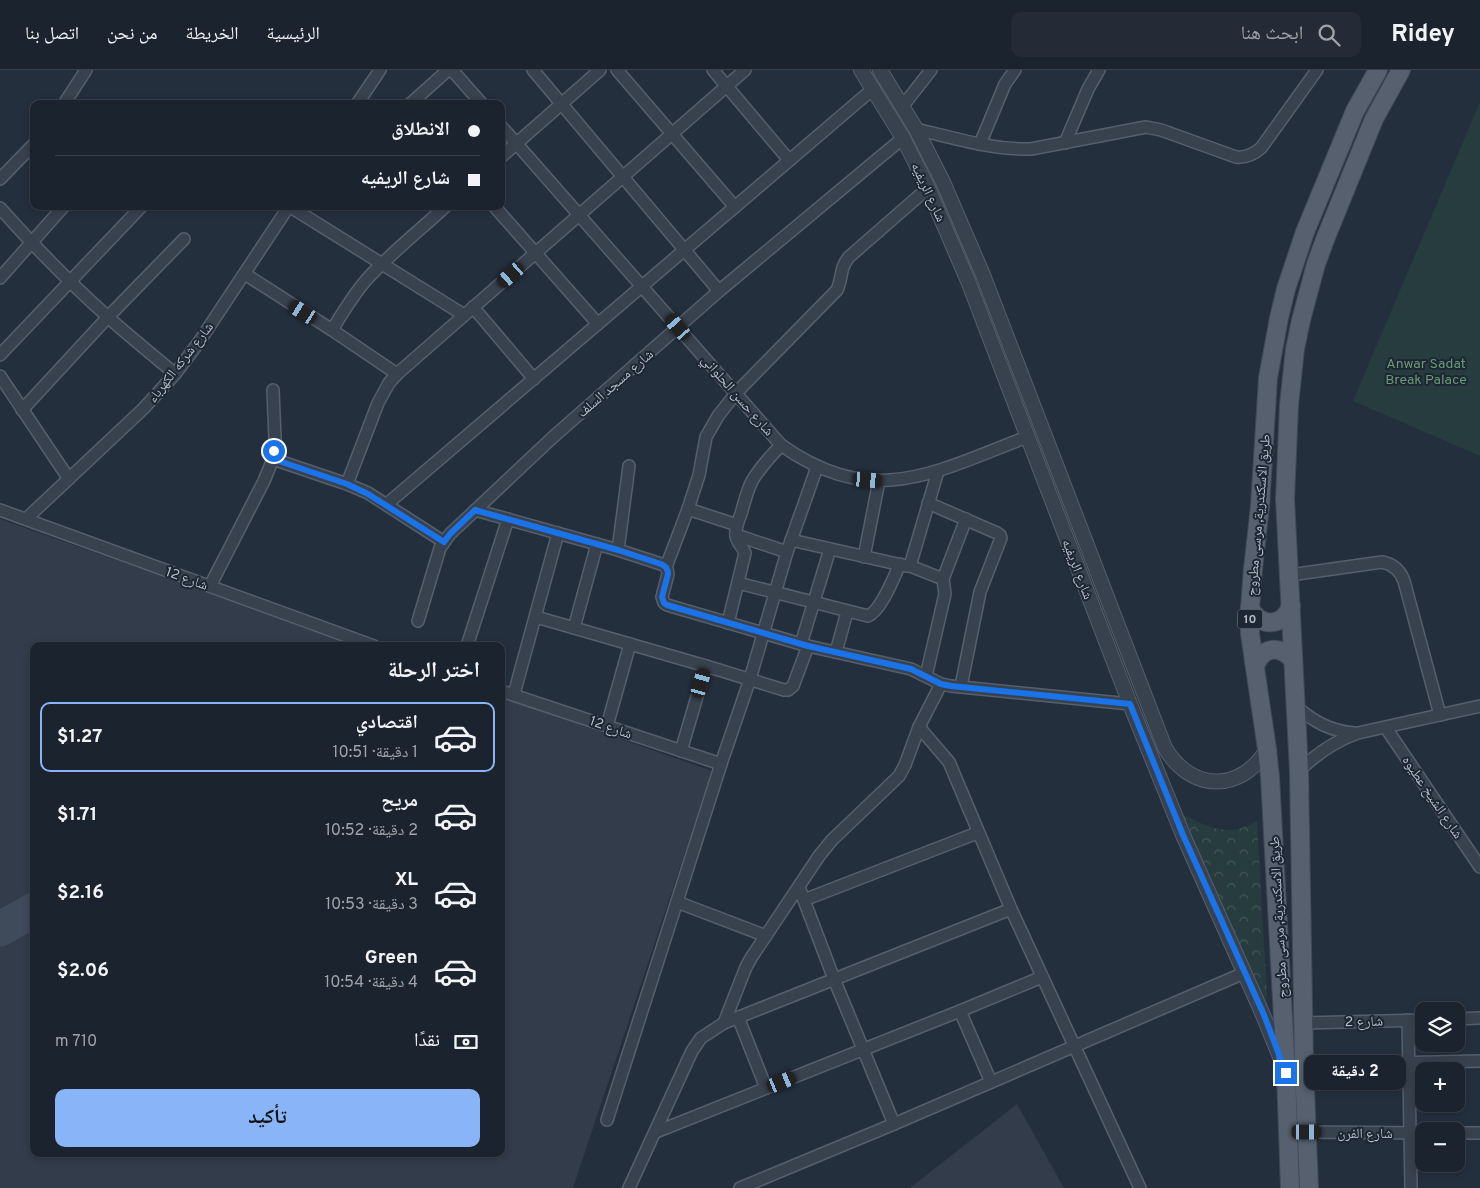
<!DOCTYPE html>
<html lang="ar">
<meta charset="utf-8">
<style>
body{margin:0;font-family:Overpass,"Noto Naskh Arabic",sans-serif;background:#242b36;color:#f1f3f6;direction:rtl;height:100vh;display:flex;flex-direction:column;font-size:19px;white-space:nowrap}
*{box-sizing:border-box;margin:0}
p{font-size:16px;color:#a0a4aa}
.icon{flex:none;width:28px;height:28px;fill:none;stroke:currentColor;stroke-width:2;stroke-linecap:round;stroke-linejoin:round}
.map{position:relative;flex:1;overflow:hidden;direction:ltr}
.panel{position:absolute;left:30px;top:572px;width:475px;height:515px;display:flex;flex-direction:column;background:#1b232e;border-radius:10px;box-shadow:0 2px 8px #0003,0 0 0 1px #39404a;direction:rtl}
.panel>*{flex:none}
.banner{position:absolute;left:30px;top:30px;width:475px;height:110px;border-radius:10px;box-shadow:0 2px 8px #0003,0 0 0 1px #39404a;direction:rtl;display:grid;align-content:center;height:110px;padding:0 25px;background:#1b232e}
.tools{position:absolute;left:1415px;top:932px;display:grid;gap:10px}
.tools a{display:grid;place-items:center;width:50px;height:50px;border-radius:10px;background:#1b232e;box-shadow:0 2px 8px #0003,0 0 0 1px #39404a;font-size:25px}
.end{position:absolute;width:22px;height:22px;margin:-11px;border:6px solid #1a73e8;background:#fff;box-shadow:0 0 0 2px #fff}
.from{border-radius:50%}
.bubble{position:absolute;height:35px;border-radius:10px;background:#1b232e;box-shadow:0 2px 8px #0003,0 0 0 1px #39404a;font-size:16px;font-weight:700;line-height:35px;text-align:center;direction:rtl}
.car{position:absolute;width:15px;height:30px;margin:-15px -8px;border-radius:6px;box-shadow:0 0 4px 1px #0007;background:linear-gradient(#222 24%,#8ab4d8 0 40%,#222 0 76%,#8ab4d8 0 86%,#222 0)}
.banner b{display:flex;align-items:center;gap:18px;height:48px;font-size:19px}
.banner b+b{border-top:1px solid #39404a}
.banner i{width:12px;height:12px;background:#f1f3f6}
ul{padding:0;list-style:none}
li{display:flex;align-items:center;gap:15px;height:70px;margin:0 10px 8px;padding:0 15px;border:2px solid transparent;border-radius:10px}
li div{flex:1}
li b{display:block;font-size:19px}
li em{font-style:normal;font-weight:700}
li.selected{border-color:#8ab4f8}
li>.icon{width:45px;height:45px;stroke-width:1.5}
h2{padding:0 25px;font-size:22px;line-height:60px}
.pay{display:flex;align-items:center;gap:12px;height:55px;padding:0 25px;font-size:19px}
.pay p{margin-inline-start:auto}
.action{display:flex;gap:10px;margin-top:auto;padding:10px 25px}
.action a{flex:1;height:58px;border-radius:10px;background:#8ab4f8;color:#111;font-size:20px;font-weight:700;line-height:58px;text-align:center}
header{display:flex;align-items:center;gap:30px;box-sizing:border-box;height:70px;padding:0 25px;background:#1b232e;border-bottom:1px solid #39404a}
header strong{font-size:24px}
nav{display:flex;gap:28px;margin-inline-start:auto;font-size:18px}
.search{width:350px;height:45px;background:#242b36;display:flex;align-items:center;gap:12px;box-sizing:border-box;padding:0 18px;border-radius:10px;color:#a0a4aa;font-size:19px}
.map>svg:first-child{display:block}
.airport{fill:#323c4b}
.green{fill:#263c3f}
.park{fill:url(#park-crowns)}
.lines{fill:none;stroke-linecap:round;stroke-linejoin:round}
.taxiway{stroke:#3f4a5a;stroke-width:35}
.minor-casing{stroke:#565f6c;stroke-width:14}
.tertiary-casing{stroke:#565f6c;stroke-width:16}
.primary-casing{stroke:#414a57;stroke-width:20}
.minor{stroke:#38414e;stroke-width:11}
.tertiary{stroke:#38414e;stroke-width:14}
.primary{stroke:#56606e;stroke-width:18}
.route{stroke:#1a73e8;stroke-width:6}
.labels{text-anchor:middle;stroke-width:4;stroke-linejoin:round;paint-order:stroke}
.shield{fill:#1d2633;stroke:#878f9c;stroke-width:1}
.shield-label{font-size:12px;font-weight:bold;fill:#b4bcc9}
.street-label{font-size:14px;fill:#b4bcc9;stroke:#1d2633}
.park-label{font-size:14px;fill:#6b9a76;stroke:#1d2633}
</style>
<header>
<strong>Ridey</strong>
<div class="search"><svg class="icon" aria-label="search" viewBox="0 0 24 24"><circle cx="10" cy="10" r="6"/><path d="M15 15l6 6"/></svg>ابحث هنا</div>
<nav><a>الرئيسية</a><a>الخريطة</a><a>من نحن</a><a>اتصل بنا</a></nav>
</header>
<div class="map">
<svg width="1480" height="1118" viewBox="0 0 1480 1118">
<defs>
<pattern id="park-crowns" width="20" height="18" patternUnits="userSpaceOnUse" patternTransform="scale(1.25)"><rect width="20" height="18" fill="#263c3f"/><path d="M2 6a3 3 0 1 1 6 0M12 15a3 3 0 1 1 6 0" fill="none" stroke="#435659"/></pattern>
</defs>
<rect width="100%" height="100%" fill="#242f3e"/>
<g class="airport">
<path d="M0,449L359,576H34V1084H501V627L712,701L573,1118H0Z"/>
<path d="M1017,1034L1064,1118H910Z"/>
</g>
<path class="green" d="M1480,32V386L1353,331Z"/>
<path class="park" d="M1182,744C1209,758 1229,768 1257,751L1268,943Z"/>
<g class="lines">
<path class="taxiway" d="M0,859L34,840"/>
<defs>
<g id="minor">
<path d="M452,0L482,34"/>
<path d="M533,0L719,221"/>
<path d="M617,0L735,137"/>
<path d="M713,0L789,90"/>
<path d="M64,34L86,0"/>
<path d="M357,34L380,0"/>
<path d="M410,34L448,0"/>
<path d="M902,37L931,0"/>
<path d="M501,56L781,375C873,440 935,402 1027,367"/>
<path d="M916,59C954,68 992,80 1031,79L1146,57L1161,60L1236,87C1246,88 1253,85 1261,78L1317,0"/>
<path d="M1065,73L1088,19L1099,0"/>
<path d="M980,74L1005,14L1015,0"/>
<path d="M501,87L600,0"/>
<path d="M0,109L34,74"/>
<path d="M494,136L598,254"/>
<path d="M0,138C34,176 70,213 108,247C130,267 153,285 175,304"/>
<path d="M245,204L332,260L397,304"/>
<path d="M0,208L64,136"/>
<path d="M473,237L534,309"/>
<path d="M332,260C343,242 353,225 367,209C391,183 420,160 446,136"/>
<path d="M0,285L142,136"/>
<path d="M0,306L69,409"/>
<path d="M22,340L108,247L184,169"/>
<path d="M273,389L347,414L368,423L444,472"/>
<path d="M938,401L910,496L943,509"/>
<path d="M347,414L378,333L389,313L397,304L745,0"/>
<path d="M928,433L997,463L1000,465L1001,468L980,522L961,616"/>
<path d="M387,434L874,18"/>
<path d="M688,439L737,455"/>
<path d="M0,440L374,576"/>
<path d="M475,440L618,480L661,494C666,496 668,499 668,504L662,527L664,533L667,535L808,576L911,599L941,614L951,616L1130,634"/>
<path d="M26,449L143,339L175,304L199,272L289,136L464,245"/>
<path d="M736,465L787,482"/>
<path d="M791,470L906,496"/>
<path d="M618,480L629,396"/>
<path d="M864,487L879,411"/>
<path d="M666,497L688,439L699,405L706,367L718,346L736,323L837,220C843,207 839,199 849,187L928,118"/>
<path d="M1290,505L1382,492C1393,494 1400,500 1404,511L1440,645"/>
<path d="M738,513L868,546C881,541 894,507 900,494"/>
<path d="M210,516L264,411L273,389L275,369L273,320"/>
<path d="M536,547L706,596L784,620H788L793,616L808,576"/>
<path d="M418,551L440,478L450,464L552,368L719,221L903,68"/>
<path d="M728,553L745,483C743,477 737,473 736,466C735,459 738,451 741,444C744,433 747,421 752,411C760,397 771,386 781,375"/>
<path d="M574,558L597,474"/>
<path d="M801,574L830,479"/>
<path d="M467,576L508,449"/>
<path d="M836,582L847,542"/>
<path d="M926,606L945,524L943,509L966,449"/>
<path d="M501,621L721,694"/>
<path d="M514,624L558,463"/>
<path d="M1297,637C1314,652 1331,661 1354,663"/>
<path d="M607,656L630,574"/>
<path d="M919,657L949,692L1011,839L1140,1118"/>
<path d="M1386,658L1480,797"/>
<path d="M681,681L706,596"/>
<path d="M1299,701C1317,683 1335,671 1358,663L1480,636"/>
<path d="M799,817L834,909L894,1054"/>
<path d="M804,830L977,763"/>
<path d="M677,832L766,866"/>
<path d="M960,941L991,1012"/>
<path d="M738,947L766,1018"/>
<path d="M1456,949L1480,948"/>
<path d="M1408,950L1411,1118"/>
<path d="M724,953L746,897L751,888L819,786L832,770L899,706L905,695L919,657L941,614"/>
<path d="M1303,953L1424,950"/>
<path d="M1304,995L1480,991"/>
<path d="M607,1050L721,694L750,609L787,482L817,397"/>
<path d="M656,1062L960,941L1042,907"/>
<path d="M1307,1062L1424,1063"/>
<path d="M1456,1063H1480"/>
<path d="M629,1118L692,981L701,968L724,953L1011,839"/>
<path d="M740,1118L894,1054L1244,903"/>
</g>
<g id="tertiary">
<path d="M861,0L903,68L928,118L968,211L1130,634L1183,765L1263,945L1282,992"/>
<path d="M880,0L916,59L943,112L983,205L1165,678C1191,722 1241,723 1267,679"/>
</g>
<g id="primary">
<path d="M1250,538C1260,558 1283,557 1291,536"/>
<path d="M1255,597C1261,577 1280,574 1293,590"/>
<path d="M1290,1118L1286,1003L1270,707L1267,679L1250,564V538L1253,499L1260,436L1268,308L1279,248L1286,219L1305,162L1355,41L1378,0"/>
<path d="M1309,1118L1304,995L1299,701L1285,429L1289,335L1295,279L1301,250L1316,194L1326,167L1374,49L1401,0"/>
</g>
</defs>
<use href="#minor" class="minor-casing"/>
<use href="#tertiary" class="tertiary-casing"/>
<use href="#primary" class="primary-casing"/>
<use href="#minor" class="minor"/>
<use href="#tertiary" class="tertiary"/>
<use href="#primary" class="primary"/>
</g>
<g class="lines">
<path class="route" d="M274,381L273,389L347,414L368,424L444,472L450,464L475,440L618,480L661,494C666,496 668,499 668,504L662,527L664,533L667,535L808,576L911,599L941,614L951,616L1130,634L1183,765L1264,945L1286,1003"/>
</g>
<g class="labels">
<rect class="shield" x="1237.5" y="539.5" width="25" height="19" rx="4"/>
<g class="shield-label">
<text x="1250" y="553">10</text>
</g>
<g class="street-label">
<text transform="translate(929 122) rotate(65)" y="5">شارع الريفيه</text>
<text transform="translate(180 292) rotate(-52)" y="5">شارع شركه الكهرباء</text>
<text transform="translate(615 313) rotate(-41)" y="5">شارع مسجد السلف</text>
<text transform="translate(738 325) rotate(49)" y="5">شارع حسن الحلواني</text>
<text transform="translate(1258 445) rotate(-85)" y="5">طريق الاسكندرية, مرسى مطروح</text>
<text transform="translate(1078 499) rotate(69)" y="5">شارع الريفيه</text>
<text transform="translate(187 508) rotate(20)" y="5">شارع 12</text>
<text transform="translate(611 657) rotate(19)" y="5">شارع 12</text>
<text transform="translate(1433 727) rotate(56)" y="5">شارع الشيخ عطيوه</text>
<text transform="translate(1278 847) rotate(-93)" y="5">طريق الاسكندرية, مرسى مطروح</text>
<text transform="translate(1364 951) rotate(-1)" y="5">شارع 2</text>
<text x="1365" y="1068">شارع الفرن</text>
</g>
<g class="park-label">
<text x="1426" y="298">Anwar Sadat<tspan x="1426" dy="16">Break Palace</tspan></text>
</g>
</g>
</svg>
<div class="tools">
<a><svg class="icon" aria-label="layers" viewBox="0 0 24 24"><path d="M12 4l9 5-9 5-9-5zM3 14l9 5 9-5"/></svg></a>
<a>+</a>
<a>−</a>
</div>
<i class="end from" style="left:274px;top:381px"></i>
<i class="end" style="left:1286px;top:1003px"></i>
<div class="bubble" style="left:1304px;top:985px;width:102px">2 دقيقة</div>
<i class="car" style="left:511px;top:205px;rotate:229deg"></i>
<i class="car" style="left:303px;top:242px;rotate:303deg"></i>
<i class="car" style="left:678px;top:257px;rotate:319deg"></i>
<i class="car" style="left:868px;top:410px;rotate:95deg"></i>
<i class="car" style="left:701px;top:613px;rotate:16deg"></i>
<i class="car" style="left:782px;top:1012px;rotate:68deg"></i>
<i class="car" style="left:1307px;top:1062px;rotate:90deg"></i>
<div class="banner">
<b><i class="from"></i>الانطلاق</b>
<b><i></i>شارع الريفيه</b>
</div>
<section class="panel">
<h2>اختر الرحلة</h2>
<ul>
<li class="selected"><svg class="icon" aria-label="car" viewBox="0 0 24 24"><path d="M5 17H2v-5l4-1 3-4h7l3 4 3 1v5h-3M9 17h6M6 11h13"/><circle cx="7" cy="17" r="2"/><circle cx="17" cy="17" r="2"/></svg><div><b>اقتصادي</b><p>1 دقيقة · 10:51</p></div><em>$1.27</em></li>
<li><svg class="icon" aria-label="car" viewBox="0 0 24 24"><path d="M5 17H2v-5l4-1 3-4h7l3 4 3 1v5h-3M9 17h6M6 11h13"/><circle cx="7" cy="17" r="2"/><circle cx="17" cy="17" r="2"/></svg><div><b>مريح</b><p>2 دقيقة · 10:52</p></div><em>$1.71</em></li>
<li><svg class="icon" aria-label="car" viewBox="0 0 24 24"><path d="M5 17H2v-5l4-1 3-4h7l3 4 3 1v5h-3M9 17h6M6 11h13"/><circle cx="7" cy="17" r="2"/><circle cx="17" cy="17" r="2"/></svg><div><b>XL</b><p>3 دقيقة · 10:53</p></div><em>$2.16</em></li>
<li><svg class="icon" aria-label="car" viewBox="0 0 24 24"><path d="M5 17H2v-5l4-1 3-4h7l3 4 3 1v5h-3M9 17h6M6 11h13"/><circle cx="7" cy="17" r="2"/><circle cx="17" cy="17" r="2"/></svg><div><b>Green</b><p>4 دقيقة · 10:54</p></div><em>$2.06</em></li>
</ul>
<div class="pay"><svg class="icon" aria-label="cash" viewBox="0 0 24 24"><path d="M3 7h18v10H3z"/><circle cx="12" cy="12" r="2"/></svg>نقدًا<p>710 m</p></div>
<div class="action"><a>تأكيد</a></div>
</section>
</div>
